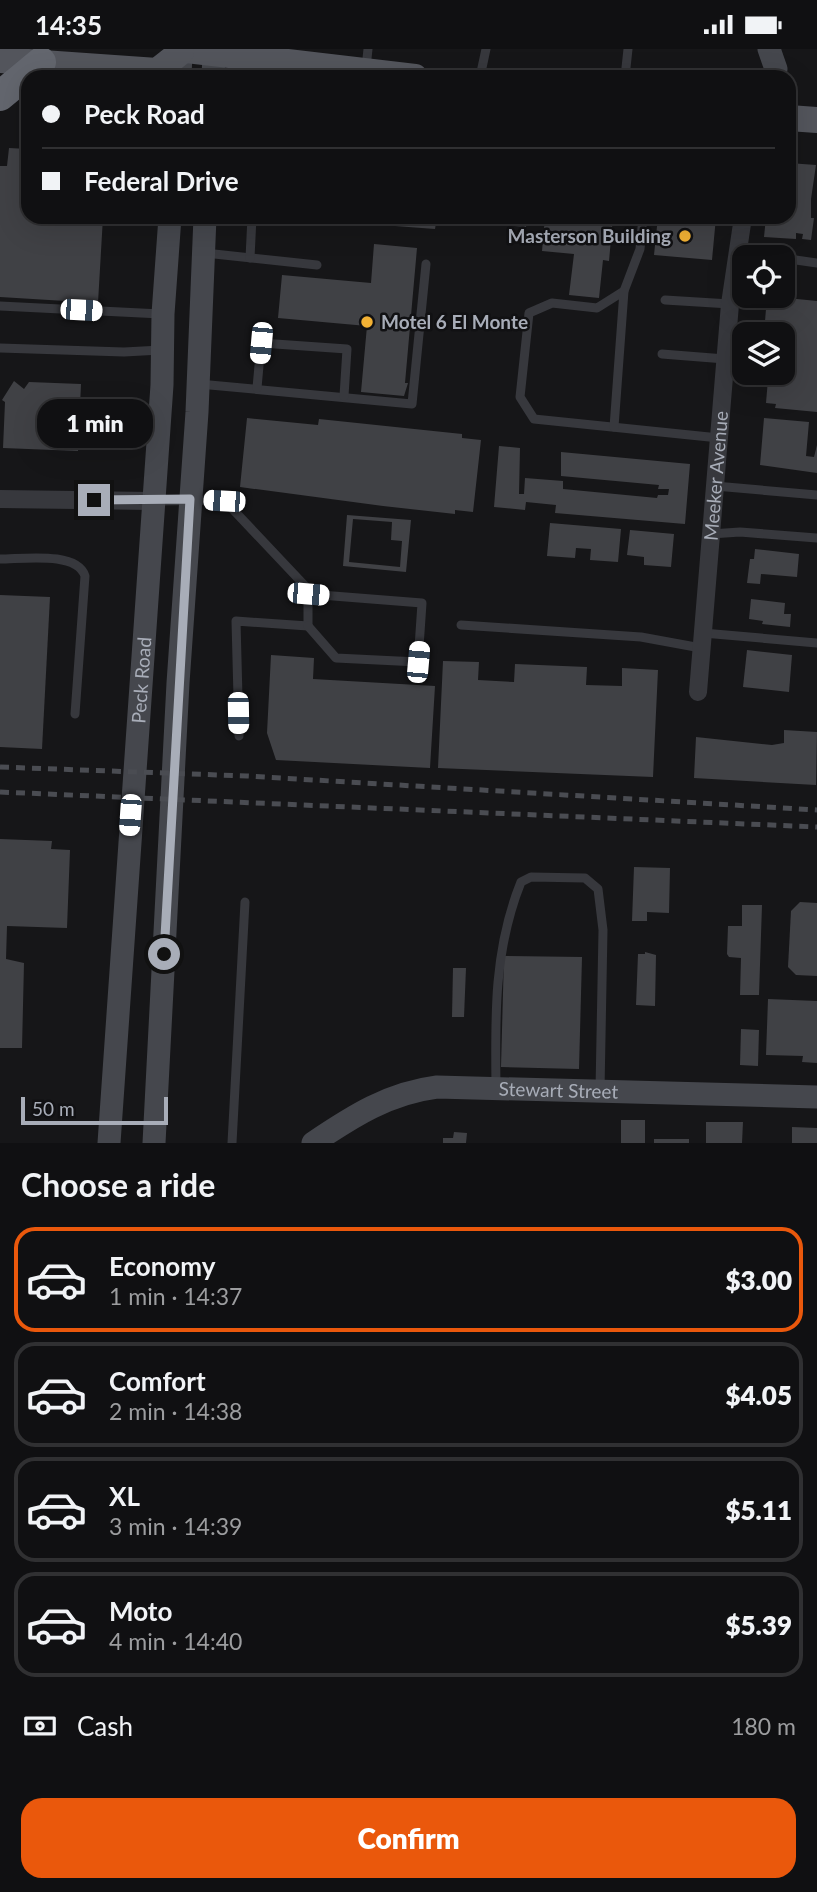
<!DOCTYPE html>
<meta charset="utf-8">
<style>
body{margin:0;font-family:Lato,sans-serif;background:#19191b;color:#f1f3f6;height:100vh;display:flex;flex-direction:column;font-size:26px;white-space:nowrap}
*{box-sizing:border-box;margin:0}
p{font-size:23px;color:#9c9d9f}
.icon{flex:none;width:38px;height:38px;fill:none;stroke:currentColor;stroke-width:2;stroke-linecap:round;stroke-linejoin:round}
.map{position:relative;height:1094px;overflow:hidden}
.side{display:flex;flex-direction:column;background:#101012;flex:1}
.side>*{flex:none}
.banner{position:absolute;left:21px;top:21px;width:775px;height:154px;border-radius:21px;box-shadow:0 7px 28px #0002,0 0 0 2px #303032;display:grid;align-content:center;height:154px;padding:0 21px;background:#101012}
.tools{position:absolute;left:732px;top:196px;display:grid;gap:14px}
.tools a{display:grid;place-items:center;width:63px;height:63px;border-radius:14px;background:#101012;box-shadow:0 7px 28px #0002,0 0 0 2px #303032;font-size:35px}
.scale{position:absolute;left:21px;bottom:18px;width:147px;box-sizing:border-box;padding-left:7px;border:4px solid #a8adb8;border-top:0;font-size:19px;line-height:24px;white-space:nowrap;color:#a8adb8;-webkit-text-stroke:5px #111113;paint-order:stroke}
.end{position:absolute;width:32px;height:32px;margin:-16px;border:9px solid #a8adb8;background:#111;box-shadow:0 0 0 4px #111}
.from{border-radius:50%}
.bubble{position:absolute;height:49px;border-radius:21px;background:#101012;box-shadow:0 7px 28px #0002,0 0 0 2px #303032;font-size:23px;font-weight:800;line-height:49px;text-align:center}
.car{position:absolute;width:21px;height:42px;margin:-21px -10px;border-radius:9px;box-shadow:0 0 5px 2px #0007;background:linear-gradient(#fff 24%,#345 0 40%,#fff 0 76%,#345 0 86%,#fff 0)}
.banner b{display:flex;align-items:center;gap:24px;height:66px;font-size:26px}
.banner b+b{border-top:2px solid #303032}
.banner i{width:18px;height:18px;background:#f1f3f6}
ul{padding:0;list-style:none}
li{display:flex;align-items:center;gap:21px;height:105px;margin:0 14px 10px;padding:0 7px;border:4px solid #303032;border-radius:21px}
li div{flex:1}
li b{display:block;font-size:26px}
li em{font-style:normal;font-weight:800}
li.current{border-color:#ea580c}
li>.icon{width:63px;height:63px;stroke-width:1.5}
h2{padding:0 21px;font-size:32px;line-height:84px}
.pay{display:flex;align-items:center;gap:18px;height:77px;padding:0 21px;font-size:26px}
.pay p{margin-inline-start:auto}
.cta{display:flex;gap:14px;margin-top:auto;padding:14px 21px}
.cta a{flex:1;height:80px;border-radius:21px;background:#ea580c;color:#fff;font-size:28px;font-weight:800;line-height:80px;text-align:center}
.status{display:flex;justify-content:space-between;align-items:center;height:49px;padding:0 35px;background:#101012;direction:ltr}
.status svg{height:19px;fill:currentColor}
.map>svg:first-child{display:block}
.building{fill:#404145;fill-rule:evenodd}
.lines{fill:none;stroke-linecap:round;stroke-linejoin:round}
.lane{stroke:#37383d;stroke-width:9}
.street{stroke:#37383d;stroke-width:18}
.secondary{stroke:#45474d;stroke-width:23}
.primary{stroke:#53555c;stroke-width:26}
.highway{stroke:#63666e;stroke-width:30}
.rail{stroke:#4a4c52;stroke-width:5;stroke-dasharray:9 7;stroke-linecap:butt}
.route{stroke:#a8adb8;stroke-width:9}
.poi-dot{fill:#f2b134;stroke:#111113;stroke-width:2.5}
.labels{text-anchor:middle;stroke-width:5;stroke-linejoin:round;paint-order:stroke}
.poi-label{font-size:19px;font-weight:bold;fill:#a8adb8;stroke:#111113;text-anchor:end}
.street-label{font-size:19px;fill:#a8adb8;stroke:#111113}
</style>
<div class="status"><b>14:35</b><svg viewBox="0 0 49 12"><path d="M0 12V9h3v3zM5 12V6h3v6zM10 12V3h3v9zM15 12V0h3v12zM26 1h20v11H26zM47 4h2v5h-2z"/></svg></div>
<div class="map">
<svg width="817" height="1094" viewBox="0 0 817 1094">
<rect width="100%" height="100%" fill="#161618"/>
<g class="building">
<path d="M9,99L28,100V168H103L98,254L0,248V117H7Z"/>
<path d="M789,114L816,116L811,150V169H814L811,191L802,190L803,185L796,184V190L764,188L766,168H789Z"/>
<path d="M396,168H437L435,180L395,177Z"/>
<path d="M459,168H527L526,178L459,172Z"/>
<path d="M545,168H613L609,212L603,211L599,249L569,246L574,205L542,202Z"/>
<path d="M658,168H716L712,211L654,206Z"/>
<path d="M374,195L417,199L405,334H408L404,347L361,343L367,277L278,269L282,226L371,234Z"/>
<path d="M767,247L817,252V363L775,359L776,355L766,354L768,330L760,329V324H782V285H764Z"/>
<path d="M14,332L24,340L29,333L81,335L78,402L3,399L5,353L2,351Z"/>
<path d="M247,369L318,376L319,370L462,385V389L481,391L473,463L455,461V465L383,457L240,438Z"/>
<path d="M764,369L809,373L806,407L814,408L817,396V424L760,416Z"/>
<path d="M499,397L520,399L519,445H524L525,429L563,432V440L657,449L658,446H668L669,440H658L659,436L561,427V403L690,415L685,475L555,464L556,456L526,453L525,461L494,458Z"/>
<path d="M347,466L411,471L406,523L343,517ZM353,470L392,473L391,491L402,492L400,518L349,513Z"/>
<path d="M550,474L621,480L618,513L590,511L591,500L576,499L575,509L547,507Z"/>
<path d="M630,481L674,485L671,518L644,516V508L627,506Z"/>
<path d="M755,500L799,505L797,528L761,525L760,535L747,534L750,510H754Z"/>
<path d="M0,546L50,548L42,700L0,698Z"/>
<path d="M751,550L785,554L784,565H791L790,578L762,575L763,572L749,570Z"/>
<path d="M747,601L792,606L789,643L743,638Z"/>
<path d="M271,606L314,609L313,630L435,637L430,719L276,711L267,684Z"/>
<path d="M443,612L479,613L478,631L514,633L515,615L587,618L586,636L622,637V619L658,621L653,728L438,719Z"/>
<path d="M784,681L817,683L816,736L694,729L696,688L772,696L784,694Z"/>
<path d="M0,790L52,792L51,800L70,801L67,879L7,877L6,910L24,914L22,999H0Z"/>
<path d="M634,818L670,819L669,864L647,863V872H632Z"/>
<path d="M800,853L817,854V927L796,926L788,918L791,862Z"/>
<path d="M742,856H762L759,946H740L741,909L729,908L727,905L728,877H742Z"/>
<path d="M645,903L656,906L655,957L636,956L638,905H645Z"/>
<path d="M504,907L582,908L579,1020L501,1018Z"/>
<path d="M453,919H466L464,968H452Z"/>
<path d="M768,950L817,952V1014L802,1013L803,1007L766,1006Z"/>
<path d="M741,980L759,981L758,1017L740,1016Z"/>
<rect x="621" y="1071" width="24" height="23"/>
<path d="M706,1073H743L742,1094H706Z"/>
<path d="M792,1078L817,1079V1094H792Z"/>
<path d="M454,1083L467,1084L466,1094H443V1089H453Z"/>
<rect x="654" y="1090" width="35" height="4"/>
</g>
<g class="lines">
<g class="lane">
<path d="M366,19L368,0"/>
<path d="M480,28L486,0"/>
<path d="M625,28L628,0"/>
<path d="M739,202L780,208"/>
<path d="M205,204L317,216"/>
<path d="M250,209L252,168"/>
<path d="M782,209L817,214"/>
<path d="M624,242L597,259L552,254L529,264L520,348L534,370L719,389"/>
<path d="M665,251L730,255"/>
<path d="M0,257L161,265"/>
<path d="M0,299L124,303L161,301"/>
<path d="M662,305L725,310"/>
<path d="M199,335L412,355L426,215"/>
<path d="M257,339L261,294L347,300L344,347"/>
<path d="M614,378L624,242L640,200L643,168"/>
<path d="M715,437L817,446"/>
<path d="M156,452L224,451L308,540V577L236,572L239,687"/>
<path d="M711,485L740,483L817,489"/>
<path d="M0,510C23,510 77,502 85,527L75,665"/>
<path d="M461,576L641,588L701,599"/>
<path d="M308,577L336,609L418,613L422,554L308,545"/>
<path d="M703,584L817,594"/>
<path d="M496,1037C495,966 494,900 521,833L531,828L585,829L598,840L603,881L600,1041"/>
<path d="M232,1094L245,853"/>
</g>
<g class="street">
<path d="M0,450L152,452"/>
<path id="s1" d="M698,643L730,255L743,168"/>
</g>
<g class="secondary">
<path d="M769,0L776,20L772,28"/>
<path d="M180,28L181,3"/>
<path d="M213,28L214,5"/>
<path id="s2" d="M109,1094L162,336L163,265L170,168"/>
<path d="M154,1094L178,634L197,363L205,168"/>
<path id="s3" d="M313,1094C353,1067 389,1044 437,1038L817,1048"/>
</g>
<g class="primary">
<path d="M178,0L415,28"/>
<path d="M0,11L157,22L181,3"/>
<path d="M789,69L817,71"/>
</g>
<path class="highway" d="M0,47L41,13"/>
<g class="rail">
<path d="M0,718L247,727L817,761"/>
<path d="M0,743L817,778"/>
</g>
</g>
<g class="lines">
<path class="route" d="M94,451L190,450L164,905"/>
</g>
<g class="poi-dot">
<circle cx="685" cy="187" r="7"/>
<circle cx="367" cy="273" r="7"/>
</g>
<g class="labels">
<g class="poi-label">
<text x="671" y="194">Masterson Building</text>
<text x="381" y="280" text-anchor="start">Motel 6 El Monte</text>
</g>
<g class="street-label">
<text dy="7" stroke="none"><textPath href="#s1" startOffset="217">Meeker Avenue</textPath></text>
<text dy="7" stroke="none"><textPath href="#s2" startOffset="464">Peck Road</textPath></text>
<text dy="7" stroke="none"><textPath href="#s3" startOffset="259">Stewart Street</textPath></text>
</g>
</g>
</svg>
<div class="tools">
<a><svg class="icon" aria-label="locate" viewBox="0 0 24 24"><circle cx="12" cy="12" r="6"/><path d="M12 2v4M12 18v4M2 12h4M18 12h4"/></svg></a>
<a><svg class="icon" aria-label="layers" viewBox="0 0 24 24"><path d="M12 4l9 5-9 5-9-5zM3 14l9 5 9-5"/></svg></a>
</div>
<div class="scale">50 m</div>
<i class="end from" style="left:164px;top:905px"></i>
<i class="end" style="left:94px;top:451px"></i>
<div class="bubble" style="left:37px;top:350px;width:116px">1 min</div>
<i class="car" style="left:81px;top:261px;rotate:93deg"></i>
<i class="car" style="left:261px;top:294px;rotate:185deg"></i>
<i class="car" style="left:224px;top:452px;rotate:273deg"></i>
<i class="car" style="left:308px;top:545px;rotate:95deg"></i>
<i class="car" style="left:418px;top:613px;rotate:5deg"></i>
<i class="car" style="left:238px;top:664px;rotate:179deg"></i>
<i class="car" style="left:130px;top:766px;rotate:184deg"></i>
<div class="banner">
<b><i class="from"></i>Peck Road</b>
<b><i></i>Federal Drive</b>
</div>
</div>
<section class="side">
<h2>Choose a ride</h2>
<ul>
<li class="current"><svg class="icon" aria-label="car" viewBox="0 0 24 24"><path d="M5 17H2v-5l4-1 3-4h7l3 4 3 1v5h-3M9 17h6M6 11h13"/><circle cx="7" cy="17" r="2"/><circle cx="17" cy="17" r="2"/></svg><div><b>Economy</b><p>1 min · 14:37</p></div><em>$3.00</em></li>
<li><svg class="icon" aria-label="car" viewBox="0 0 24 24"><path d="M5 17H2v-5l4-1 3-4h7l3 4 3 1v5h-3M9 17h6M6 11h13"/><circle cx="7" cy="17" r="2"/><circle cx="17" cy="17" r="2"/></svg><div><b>Comfort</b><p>2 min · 14:38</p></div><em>$4.05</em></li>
<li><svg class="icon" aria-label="car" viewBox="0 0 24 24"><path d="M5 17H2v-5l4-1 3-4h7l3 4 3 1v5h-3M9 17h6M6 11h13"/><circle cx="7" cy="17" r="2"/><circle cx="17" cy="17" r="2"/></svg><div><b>XL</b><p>3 min · 14:39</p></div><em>$5.11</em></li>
<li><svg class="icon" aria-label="car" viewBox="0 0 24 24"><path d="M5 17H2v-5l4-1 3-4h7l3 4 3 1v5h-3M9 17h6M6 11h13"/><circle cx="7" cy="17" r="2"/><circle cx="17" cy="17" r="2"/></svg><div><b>Moto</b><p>4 min · 14:40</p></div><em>$5.39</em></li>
</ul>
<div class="pay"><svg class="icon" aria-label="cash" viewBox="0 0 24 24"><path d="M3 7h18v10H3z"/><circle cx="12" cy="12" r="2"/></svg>Cash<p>180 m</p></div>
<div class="cta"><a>Confirm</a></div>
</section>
